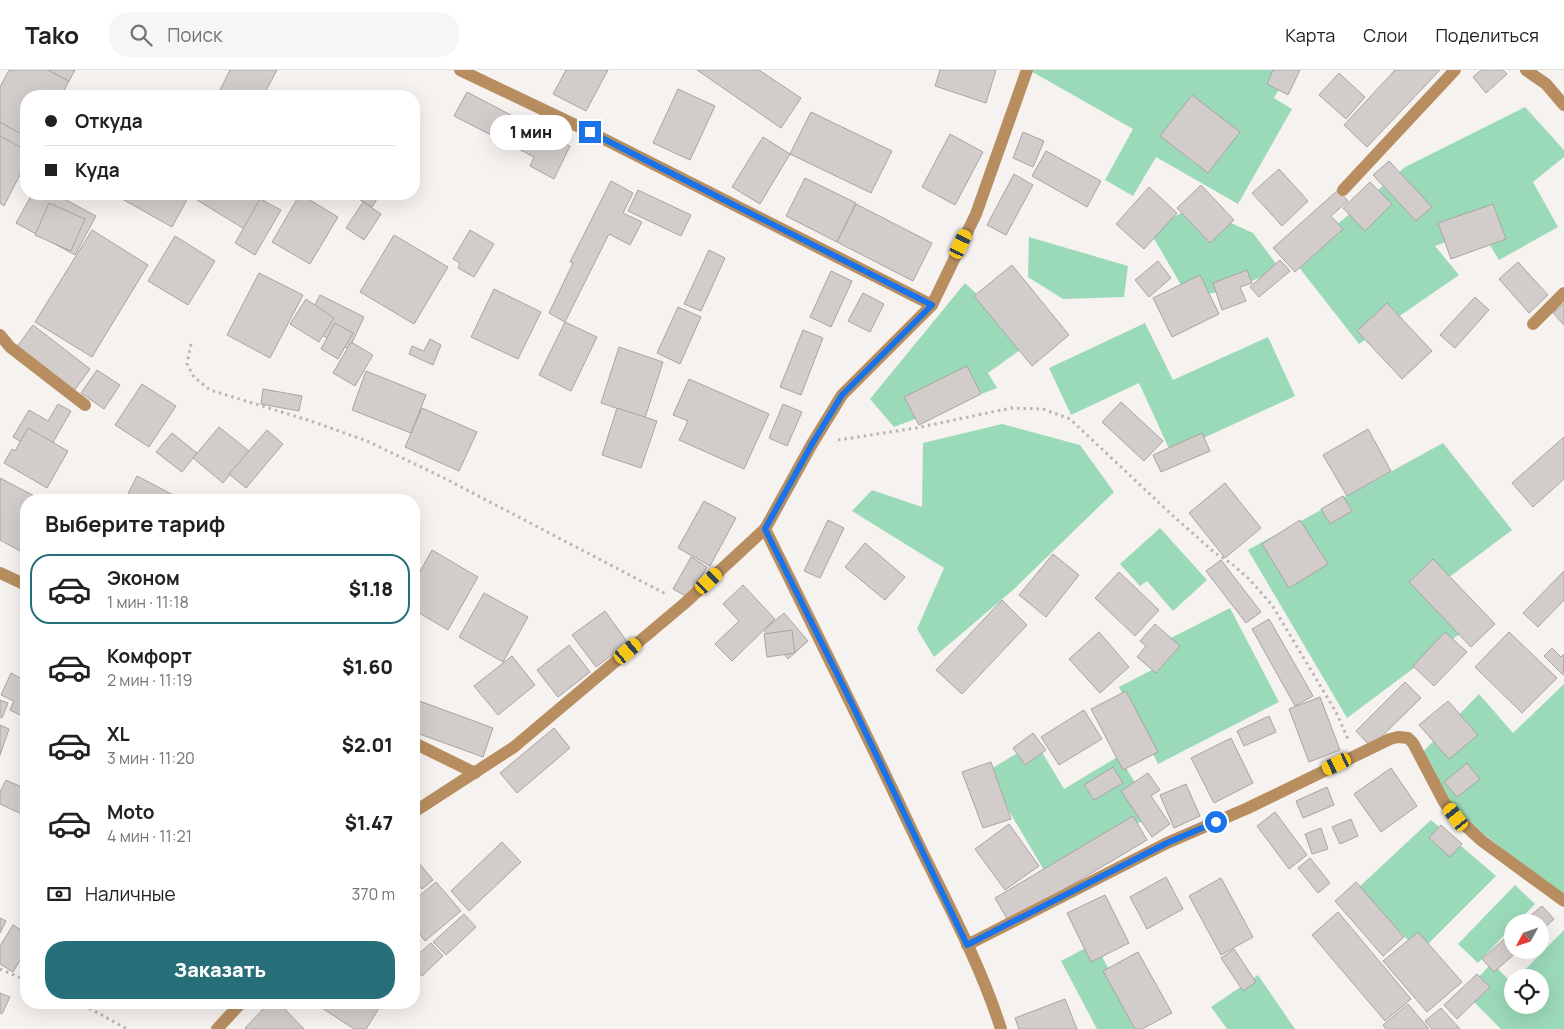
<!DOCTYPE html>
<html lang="ru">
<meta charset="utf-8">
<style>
body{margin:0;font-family:Manrope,sans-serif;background:#f6f6f6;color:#202124;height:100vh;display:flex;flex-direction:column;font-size:19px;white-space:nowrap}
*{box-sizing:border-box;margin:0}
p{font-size:16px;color:#757577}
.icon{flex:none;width:28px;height:28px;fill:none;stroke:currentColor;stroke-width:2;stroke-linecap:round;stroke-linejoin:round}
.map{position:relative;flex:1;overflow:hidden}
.details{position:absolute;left:20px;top:424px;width:400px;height:515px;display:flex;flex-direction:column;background:#fff;border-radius:20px;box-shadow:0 5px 20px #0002}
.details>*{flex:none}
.hud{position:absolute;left:20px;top:20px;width:400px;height:110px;border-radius:20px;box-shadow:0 5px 20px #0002;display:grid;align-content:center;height:110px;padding:0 25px;background:#fff}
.needle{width:32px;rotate:230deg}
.fabs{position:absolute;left:1504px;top:844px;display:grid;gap:10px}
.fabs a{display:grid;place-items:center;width:45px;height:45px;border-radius:50%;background:#fff;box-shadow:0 5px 20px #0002;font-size:25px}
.end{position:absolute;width:22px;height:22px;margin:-11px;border:6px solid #1a73e8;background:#fff;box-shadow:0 0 0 2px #fff}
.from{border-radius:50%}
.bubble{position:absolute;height:35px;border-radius:18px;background:#fff;box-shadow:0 5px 20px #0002;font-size:16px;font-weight:800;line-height:35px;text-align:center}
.car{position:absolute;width:15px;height:30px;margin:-15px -8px;border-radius:6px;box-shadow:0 0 4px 1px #0007;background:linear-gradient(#f5c518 24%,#345 0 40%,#f5c518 0 76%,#345 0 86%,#f5c518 0)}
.hud b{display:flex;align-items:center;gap:18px;height:48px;font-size:19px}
.hud b+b{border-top:1px solid #e0e0e0}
.hud i{width:12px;height:12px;background:#202124}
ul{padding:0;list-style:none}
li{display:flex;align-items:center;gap:15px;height:70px;margin:0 10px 8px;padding:0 15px;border:2px solid transparent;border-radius:20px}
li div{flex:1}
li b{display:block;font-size:19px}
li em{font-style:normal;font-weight:800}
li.on{border-color:#266f78}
li>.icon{width:45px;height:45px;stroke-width:1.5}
h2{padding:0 25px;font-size:22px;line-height:60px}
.pay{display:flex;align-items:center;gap:12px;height:55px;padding:0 25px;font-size:19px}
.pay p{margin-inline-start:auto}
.button{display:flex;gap:10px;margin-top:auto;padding:10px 25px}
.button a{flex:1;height:58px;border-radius:20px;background:#266f78;color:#fff;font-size:20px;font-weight:800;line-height:58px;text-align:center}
header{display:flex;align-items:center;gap:30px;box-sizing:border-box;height:70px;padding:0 25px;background:#fff;border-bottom:1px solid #e0e0e0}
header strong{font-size:24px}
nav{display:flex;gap:28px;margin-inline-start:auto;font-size:18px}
.search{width:350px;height:45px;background:#f6f6f6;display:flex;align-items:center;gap:12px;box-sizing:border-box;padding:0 18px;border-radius:20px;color:#757577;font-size:19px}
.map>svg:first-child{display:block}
.green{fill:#9bdab9}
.building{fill:#d2cdcb;stroke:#a8a4a2}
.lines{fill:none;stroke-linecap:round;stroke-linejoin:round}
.path{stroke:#b8b5b2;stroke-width:3;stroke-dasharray:2.5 4;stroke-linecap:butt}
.minor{stroke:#b88e61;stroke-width:12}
.route{stroke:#1a73e8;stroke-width:6}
</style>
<header>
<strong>Tako</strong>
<div class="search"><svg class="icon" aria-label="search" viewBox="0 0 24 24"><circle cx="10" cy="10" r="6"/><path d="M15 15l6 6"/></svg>Поиск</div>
<nav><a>Карта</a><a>Слои</a><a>Поделиться</a></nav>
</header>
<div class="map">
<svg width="1564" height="959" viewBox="0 0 1564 959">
<rect width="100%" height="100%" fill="#f6f2ef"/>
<g class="green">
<path d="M1029,0H1290L1274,28L1292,39L1238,134L1156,87L1133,126L1105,110L1133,59Z"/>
<path d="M1525,37L1564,80V87L1533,112L1558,157L1499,190L1480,159L1435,176L1459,205L1359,274L1294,191L1405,97Z"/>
<path d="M1194,136L1253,163L1280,199L1231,220L1188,227L1149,160Z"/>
<path d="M1029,167L1128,196L1124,227L1063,229L1028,207Z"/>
<path d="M965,213L1030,273L988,303L997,318L894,357L870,329Z"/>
<path d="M1145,253L1173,310L1268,267L1295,326L1171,383L1139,313L1071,345L1049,298Z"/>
<path d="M1002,354L1080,375L1114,422L1013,520L934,587L917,559L944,498L852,441L872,420L922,437L923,373Z"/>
<path d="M1443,373L1512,460L1436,517L1469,557L1347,648L1248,480Z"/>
<path d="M1160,458L1207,510L1173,541L1147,511L1140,516L1120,494Z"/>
<path d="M1230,538L1279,632L1158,694L1119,617L1167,592L1159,574Z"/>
<path d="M1564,614V827L1457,743L1419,686L1479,624L1513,663Z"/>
<path d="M1036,672L1064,719L1119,686L1154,744L1048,807L986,702Z"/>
<path d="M1431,750L1496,806L1420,882L1357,819Z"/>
<path d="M1515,815L1535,834L1517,852H1512V857L1478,893L1458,874Z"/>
<path d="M1564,860V959H1501L1464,922L1492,893L1512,913V935H1540V908L1518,907Z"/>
<path d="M1095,873L1140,959H1097L1061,891Z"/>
<path d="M1258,905L1295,959H1227L1211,937Z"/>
</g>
<g class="building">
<path d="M9,0H48L69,11L61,26H26V80L0,66V17Z"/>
<path d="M48,0H75L69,11Z"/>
<path d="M230,0H277L263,26H217Z"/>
<path d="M566,0H608L586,41L553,24Z"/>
<path d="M697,0H759L801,28L781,58Z"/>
<path d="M940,0H996L986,33L935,16Z"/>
<path d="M1273,0H1300L1288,25L1267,14Z"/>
<path d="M1395,0H1440L1367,77L1344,55Z"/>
<path d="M1481,0H1503L1507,4L1486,23L1473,7Z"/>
<path d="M1339,3L1365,27L1346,49L1319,25Z"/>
<path d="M678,19L715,36L690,90L653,73Z"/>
<path d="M467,22L570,76L554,109L530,96L534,87L454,46Z"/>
<path d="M1192,25L1240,62L1208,103L1160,66Z"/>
<path d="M811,42L892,81L871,123L790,84Z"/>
<path d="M0,52L26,67V106L0,91Z"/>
<path d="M414,57L420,61L414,71Z"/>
<path d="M1023,62L1044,71L1033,97L1013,88Z"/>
<path d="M950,64L983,82L955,135L922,117Z"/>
<path d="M0,66L26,80V93L4,136L0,133Z"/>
<path d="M763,67L790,84L760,134L732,117Z"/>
<path d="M1046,81L1101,111L1087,137L1032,106Z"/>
<path d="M1389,91L1432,137L1416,151L1373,105Z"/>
<path d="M1279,99L1308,131L1282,156L1252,123Z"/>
<path d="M1014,104L1033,115L1006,165L987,155Z"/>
<path d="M805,108L856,133L837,172L786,146Z"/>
<path d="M611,111L633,123L623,143L642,152L630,175L609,164L565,252L549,243L573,193L570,192Z"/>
<path d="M1370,112L1392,134L1365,161L1343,138Z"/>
<path d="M1201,115L1234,150L1210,173L1177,138Z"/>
<path d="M1149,117L1177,143L1144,179L1116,154Z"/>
<path d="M638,120L691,145L681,166L628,141Z"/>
<path d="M1338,120L1348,131L1331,146L1343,159L1295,202L1273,178Z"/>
<path d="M32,124H55L96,146L75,185L16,153Z"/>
<path d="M116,124H190L172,157L115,125Z"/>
<path d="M201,124H268L246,160L197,130Z"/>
<path d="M300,124L338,147L310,194L272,172Z"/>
<path d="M360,124H380L372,137L357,128Z"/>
<path d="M260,129L281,140L255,185L235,173Z"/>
<path d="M363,132L381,144L364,170L346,158Z"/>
<path d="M49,133L85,149L71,181L35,165Z"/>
<path d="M856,134L932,173L913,211L837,172Z"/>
<path d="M1493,134L1506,169L1451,189L1438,153Z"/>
<path d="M92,160L148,195L92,287L35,252Z"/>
<path d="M470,160L494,174L474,207L458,198L460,193L453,189Z"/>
<path d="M394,165L448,197L414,254L360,222Z"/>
<path d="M175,166L215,191L188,235L148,211Z"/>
<path d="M709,180L725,188L701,241L684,234Z"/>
<path d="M1280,190L1290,201L1259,227L1250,217Z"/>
<path d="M1158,191L1171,208L1149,227L1135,210Z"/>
<path d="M1518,192L1548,225L1529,243L1499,209Z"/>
<path d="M1012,195L1069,265L1032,296L974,226Z"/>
<path d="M1247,200L1252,213L1240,217L1246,231L1222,240L1213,213Z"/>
<path d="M831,201L852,211L831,257L810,247Z"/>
<path d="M259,203L303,225L270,288L227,265Z"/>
<path d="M1200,205L1219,244L1172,267L1153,228Z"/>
<path d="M494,219L541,242L518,289L471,267Z"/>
<path d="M863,223L884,234L870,262L848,251Z"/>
<path d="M320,225L364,247L349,279L304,256Z"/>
<path d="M1475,227L1489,240L1455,278L1440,265Z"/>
<path d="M306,229L334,248L319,272L290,254Z"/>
<path d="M1387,233L1432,281L1402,309L1357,261Z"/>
<path d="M1564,233V255L1553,243Z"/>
<path d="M678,237L701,247L680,294L657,283Z"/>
<path d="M565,252L597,267L571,321L539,305Z"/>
<path d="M335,253L353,263L338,289L321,279Z"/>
<path d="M33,255L90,299L73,322L16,278Z"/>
<path d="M803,260L823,268L801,325L780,317Z"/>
<path d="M430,269L441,275L433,295L409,284L412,276L424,281Z"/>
<path d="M351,272L373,285L355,316L333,303Z"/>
<path d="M619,277L663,292L645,348L601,333Z"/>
<path d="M967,296L981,324L919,355L904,327Z"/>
<path d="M97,300L120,315L104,339L81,323Z"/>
<path d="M366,301L426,325L411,363L352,340Z"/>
<path d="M689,309L769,344L744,399L679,370L688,351L673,345Z"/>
<path d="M142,314L176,336L149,377L115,355Z"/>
<path d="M263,319L302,326L299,341L261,334Z"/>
<path d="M1121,332L1163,371L1144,391L1102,352Z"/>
<path d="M58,334L71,341L45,386L13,367L29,340L48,351Z"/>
<path d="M783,334L802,342L787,376L769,368Z"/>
<path d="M422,338L477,362L459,401L405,377Z"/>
<path d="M617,338L657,351L641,398L602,385Z"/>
<path d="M219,357L249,381L223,413L193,388Z"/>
<path d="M28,358L68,381L47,418L4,393L12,379L15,381Z"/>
<path d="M1368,359L1391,401L1347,426L1323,385Z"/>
<path d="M267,360L283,374L246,418L229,404Z"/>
<path d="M172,363L197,383L182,402L156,382Z"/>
<path d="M1202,363L1210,381L1161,402L1153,385Z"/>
<path d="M1564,367V409L1533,437L1512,413Z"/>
<path d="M137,406L177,427L175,430H125Z"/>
<path d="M0,408L42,430H26V475L22,482L0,470Z"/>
<path d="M1225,413L1261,458L1225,488L1189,443Z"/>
<path d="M1343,426L1352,441L1330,454L1321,439Z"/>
<path d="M704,431L736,448L710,496L678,478Z"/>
<path d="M828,450L844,458L820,508L804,501Z"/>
<path d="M1300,450L1328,494L1289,518L1262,474Z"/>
<path d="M865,473L905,507L885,530L845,497Z"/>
<path d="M432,480L478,507L448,560L414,540V512Z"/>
<path d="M1053,484L1079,505L1046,547L1019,525Z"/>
<path d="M691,487L707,497L689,528L673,519Z"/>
<path d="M1433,489L1495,554L1471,577L1409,512Z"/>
<path d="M1221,490L1261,542L1246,553L1206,501Z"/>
<path d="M1564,501V530L1538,557L1523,543Z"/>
<path d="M1119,502L1159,540L1135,566L1095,528Z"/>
<path d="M743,515L775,549L732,591L715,574L739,551L723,534Z"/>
<path d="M484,523L528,547L503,592L459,567Z"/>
<path d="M1002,530L1027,555L962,624L936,600Z"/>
<path d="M605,541L628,573L596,597L572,565Z"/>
<path d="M784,543L808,571L788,589L764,560Z"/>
<path d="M1269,549L1313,626L1295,636L1252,559Z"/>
<path d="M1155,554L1180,576L1156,603L1137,587L1146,576L1140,571Z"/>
<path d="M792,560L795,583L767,587L764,564Z"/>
<path d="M1099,562L1129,597L1100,623L1069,589Z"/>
<path d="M1445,562L1467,582L1434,616L1413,596Z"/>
<path d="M1509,562L1557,608L1522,643L1475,597Z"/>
<path d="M569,575L590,602L558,627L537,600Z"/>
<path d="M1552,578L1561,587L1564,584L1563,605L1544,586Z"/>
<path d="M512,586L535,615L498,645L474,616Z"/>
<path d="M11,603L26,611V648L10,640L14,631L1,625Z"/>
<path d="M1405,612L1421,628L1371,677L1356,661Z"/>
<path d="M1126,621L1158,682L1123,700L1091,639Z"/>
<path d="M1320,627L1340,680L1309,692L1289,639Z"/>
<path d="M414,629L493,658L483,687L414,662Z"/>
<path d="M0,630L8,633L2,648L0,647Z"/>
<path d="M1448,631L1478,665L1449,689L1419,655Z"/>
<path d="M1084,640L1102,669L1059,695L1041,667Z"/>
<path d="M1269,646L1276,662L1244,676L1237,661Z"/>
<path d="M0,655L9,659L0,685Z"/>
<path d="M554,658L570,678L517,723L500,703Z"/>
<path d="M1033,663L1046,680L1025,695L1013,678Z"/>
<path d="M1231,668L1253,713L1214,733L1191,688Z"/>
<path d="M991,692L1011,749L983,758L962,702Z"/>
<path d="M1467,693L1480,709L1457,727L1444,712Z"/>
<path d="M1113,697L1123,713L1094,730L1084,715Z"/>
<path d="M1391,698L1417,736L1381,762L1354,724Z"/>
<path d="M1148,703L1160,720L1151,726L1170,754L1152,767L1121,721Z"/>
<path d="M6,710L26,719V746L0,734V722Z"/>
<path d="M1186,714L1200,746L1174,758L1160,725Z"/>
<path d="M1327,717L1334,735L1303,748L1296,731Z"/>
<path d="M1275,742L1307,785L1289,799L1257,756Z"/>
<path d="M1133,746L1147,770L1009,852L995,828Z"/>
<path d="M1351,749L1358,766L1340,774L1332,757Z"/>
<path d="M1009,754L1039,796L1005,820L975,779Z"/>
<path d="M1441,755L1462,774L1450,787L1429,768Z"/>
<path d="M1321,758L1328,779L1312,784L1305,764Z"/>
<path d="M502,772L521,792L469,841L451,821Z"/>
<path d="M414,787L433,810L422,819L418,815L414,818Z"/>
<path d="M1310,788L1330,813L1318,823L1298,798Z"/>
<path d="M1166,807L1183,839L1147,859L1130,827Z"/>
<path d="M1221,808L1253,867L1221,885L1189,826Z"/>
<path d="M436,812L461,841L425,871L414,857V830Z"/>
<path d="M1356,812L1404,867L1383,886L1335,831Z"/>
<path d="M1105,825L1129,873L1091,892L1067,843Z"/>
<path d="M1542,836L1554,849L1540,862V852H1523Z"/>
<path d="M1338,842L1411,929L1385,951L1312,865Z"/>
<path d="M464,844L476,857L446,885L433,872Z"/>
<path d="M0,848L6,851L0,863Z"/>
<path d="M13,855L26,863V880L13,902L0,894V876Z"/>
<path d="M1418,862L1462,912L1427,942L1383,891Z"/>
<path d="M1512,862V880H1519L1494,902L1482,889Z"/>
<path d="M431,873L443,886L422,906L414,897V888Z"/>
<path d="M1234,879L1256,912L1243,921L1221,888Z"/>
<path d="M1138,882L1172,943L1142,959H1135L1103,901Z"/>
<path d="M26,888V902L20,897Z"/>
<path d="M1477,904L1490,917L1457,949L1444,935Z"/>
<path d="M0,923L10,927L2,944L0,943Z"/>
<path d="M1065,929L1077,959H1019L1015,948Z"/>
<path d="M270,932H278L304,959H246L245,958Z"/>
<path d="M321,932H383L366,959H354L319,936Z"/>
<path d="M1408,934L1429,959H1386L1383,955Z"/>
<path d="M1441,938L1460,959H1432L1425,951Z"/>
</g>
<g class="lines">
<g class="path">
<path d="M191,274L187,294L194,307L210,320L311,351L367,371L444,408L666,524"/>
<path d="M838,370L916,358L1011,338L1043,339L1070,349L1171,444L1215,483L1232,494L1249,509L1272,535L1336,642L1348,669"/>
<path d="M0,899L26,910"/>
<path d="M78,932L127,959"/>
</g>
<g class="minor">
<path d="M460,0L590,62L932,235"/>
<path d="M1526,0L1546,14L1564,35"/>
<path d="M1343,120L1455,0"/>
<path d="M1533,254L1564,223"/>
<path d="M0,265L10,277L85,335"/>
<path d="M0,503L26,515"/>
<path d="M414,673L475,703"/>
<path d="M414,742L514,677L685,533L765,459"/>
<path d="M967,875L1167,773L1248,738L1390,669L1398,667L1408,668L1413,673L1444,732L1456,747L1482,771L1564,831"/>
<path d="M217,959L242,932"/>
<path d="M1001,959C980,893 946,831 916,769C867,665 816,562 765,459L812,374L842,325L932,235L976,144L1027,0"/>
</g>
</g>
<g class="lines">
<path class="route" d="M590,62L932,235L842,325L812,374L765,459L850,630L967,875L1167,773L1216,752"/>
</g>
</svg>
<div class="fabs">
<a><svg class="needle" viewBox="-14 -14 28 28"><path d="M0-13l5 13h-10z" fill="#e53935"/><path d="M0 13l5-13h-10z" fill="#757577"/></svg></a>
<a><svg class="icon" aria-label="locate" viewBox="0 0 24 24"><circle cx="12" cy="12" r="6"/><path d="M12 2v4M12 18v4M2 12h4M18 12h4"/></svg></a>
</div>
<i class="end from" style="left:1216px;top:752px"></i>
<i class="end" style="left:590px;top:62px"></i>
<div class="bubble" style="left:490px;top:45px;width:82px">1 мин</div>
<i class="car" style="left:961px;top:174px;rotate:25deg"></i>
<i class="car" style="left:709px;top:511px;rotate:47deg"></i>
<i class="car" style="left:628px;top:581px;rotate:50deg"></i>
<i class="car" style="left:1337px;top:694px;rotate:244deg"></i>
<i class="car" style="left:1456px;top:747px;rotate:323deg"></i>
<div class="hud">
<b><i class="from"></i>Откуда</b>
<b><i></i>Куда</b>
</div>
<section class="details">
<h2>Выберите тариф</h2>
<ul>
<li class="on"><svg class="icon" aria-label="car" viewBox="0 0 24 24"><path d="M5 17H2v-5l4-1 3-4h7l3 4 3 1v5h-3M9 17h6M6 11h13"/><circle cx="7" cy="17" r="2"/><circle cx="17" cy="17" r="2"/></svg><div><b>Эконом</b><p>1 мин · 11:18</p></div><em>$1.18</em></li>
<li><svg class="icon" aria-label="car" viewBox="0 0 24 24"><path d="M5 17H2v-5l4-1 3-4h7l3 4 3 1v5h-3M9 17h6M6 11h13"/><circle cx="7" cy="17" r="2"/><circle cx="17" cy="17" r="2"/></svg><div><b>Комфорт</b><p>2 мин · 11:19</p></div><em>$1.60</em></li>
<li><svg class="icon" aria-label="car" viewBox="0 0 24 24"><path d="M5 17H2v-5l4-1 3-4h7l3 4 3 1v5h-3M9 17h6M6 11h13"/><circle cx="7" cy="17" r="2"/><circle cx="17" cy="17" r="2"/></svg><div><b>XL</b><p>3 мин · 11:20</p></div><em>$2.01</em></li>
<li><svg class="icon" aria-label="car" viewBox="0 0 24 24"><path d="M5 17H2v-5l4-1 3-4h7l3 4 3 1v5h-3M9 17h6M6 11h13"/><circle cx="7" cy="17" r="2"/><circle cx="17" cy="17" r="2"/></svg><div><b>Moto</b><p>4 мин · 11:21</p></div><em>$1.47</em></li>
</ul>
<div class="pay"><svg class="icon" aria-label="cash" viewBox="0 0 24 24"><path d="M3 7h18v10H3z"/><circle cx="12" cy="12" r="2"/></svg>Наличные<p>370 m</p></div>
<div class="button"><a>Заказать</a></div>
</section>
</div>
